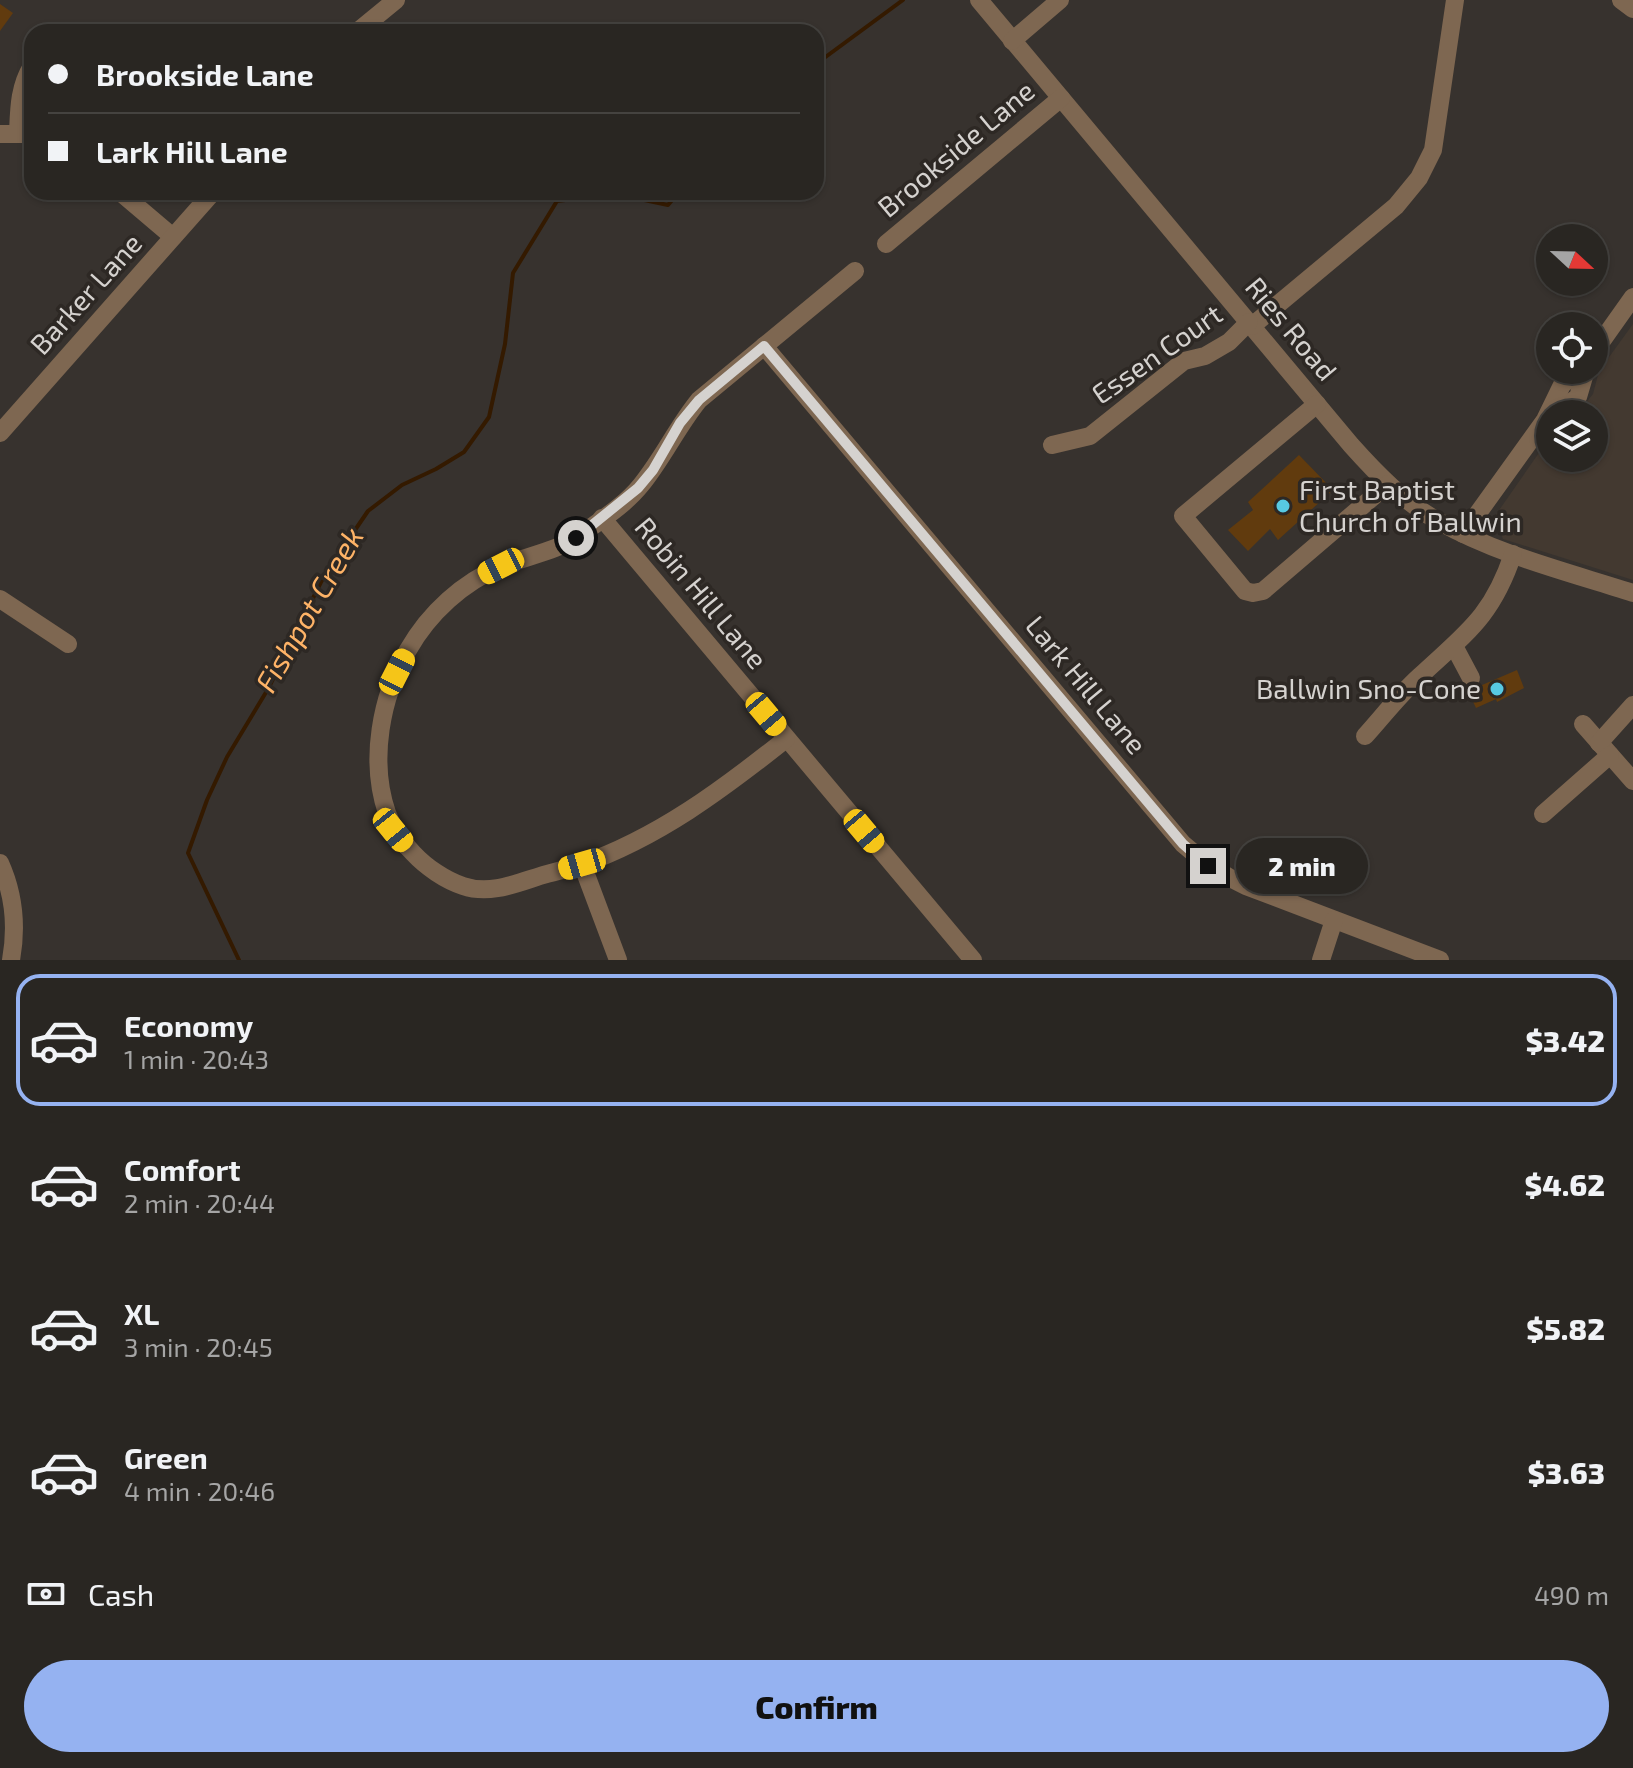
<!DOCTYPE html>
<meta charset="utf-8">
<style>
body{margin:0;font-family:"Exo 2",sans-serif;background:#35322f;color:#f1f3f6;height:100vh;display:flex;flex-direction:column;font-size:30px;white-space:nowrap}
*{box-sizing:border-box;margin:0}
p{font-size:26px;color:#a5a5a5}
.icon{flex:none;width:44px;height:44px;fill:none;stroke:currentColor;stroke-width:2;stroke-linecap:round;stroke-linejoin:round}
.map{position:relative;height:960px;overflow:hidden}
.details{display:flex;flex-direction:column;background:#292622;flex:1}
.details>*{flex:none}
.hud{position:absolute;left:24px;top:24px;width:800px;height:176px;border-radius:24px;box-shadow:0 2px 6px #0004,0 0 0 2px #454340;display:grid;align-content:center;height:176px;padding:0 24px;background:#292622}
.needle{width:52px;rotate:112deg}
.fabs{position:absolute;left:1536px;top:224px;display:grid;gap:16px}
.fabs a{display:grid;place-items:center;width:72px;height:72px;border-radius:50%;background:#292622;box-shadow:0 2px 6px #0004,0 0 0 2px #454340;font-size:40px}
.end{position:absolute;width:36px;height:36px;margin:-18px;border:10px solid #d5d2cf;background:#111;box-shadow:0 0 0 4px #111}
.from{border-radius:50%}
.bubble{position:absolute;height:56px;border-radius:28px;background:#292622;box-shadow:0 2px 6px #0004,0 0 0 2px #454340;font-size:26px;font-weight:800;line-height:56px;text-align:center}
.car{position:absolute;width:24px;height:48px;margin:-24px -12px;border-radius:10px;box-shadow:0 0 6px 2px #0007;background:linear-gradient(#f5c518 24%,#345 0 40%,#f5c518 0 76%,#345 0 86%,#f5c518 0)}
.hud b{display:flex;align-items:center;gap:28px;height:76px;font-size:30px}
.hud b+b{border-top:2px solid #454340}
.hud i{width:20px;height:20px;background:#f1f3f6}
ul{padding:14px 0 0;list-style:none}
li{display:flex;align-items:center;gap:24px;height:132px;margin:0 16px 12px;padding:0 8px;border:4px solid transparent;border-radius:24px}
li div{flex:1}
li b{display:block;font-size:30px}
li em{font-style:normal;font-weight:800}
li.current{border-color:#95b2f1}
li>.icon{width:72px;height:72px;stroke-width:1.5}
.pay{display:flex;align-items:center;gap:20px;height:88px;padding:0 24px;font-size:30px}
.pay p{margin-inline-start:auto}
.action{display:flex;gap:16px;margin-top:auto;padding:16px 24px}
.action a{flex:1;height:92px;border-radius:48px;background:#95b2f1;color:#111;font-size:32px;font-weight:800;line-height:92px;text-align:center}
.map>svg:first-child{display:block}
.built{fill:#433930}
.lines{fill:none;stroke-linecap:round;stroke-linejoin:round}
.stream{stroke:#341a00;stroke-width:4}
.building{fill:#613b0e}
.minor{stroke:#7e6751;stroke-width:18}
.route{stroke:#d5d2cf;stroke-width:10}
.poi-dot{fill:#57c9e2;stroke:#2d2824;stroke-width:3}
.labels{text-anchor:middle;stroke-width:7;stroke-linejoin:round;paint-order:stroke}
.street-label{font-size:28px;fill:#d5d2cf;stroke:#2d2824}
.poi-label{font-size:28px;fill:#d5d2cf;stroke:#2d2824;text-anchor:start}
.water-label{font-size:30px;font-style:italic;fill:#feb367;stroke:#2d2824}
</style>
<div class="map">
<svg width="1633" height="960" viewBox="0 0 1633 960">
<rect width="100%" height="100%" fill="#37322e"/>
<path class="built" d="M1633,324V580L1503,539L1495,516L1550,437V458H1594V414H1577L1593,394L1599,371Z"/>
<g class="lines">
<g class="stream">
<path d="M816,64L903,0"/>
<path d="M239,960L188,853L207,800L227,757L268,689L325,574L368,511L402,485L436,469L464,452L489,417L505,344L513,273L557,201L616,194L668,205L679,192"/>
</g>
</g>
<g class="building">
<path d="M0,4L13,13L0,31Z"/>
<path d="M1299,455L1333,490L1278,540L1270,529L1248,551L1228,530L1253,510L1248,502Z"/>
<path d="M1517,670L1524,688L1497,702L1496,699L1476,708L1468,691Z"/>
</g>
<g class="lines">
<g class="minor">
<path d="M979,0L1351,445C1376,473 1404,502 1438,521C1498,555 1568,572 1633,593"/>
<path d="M1621,0L1633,9"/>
<path d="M357,32L396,0"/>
<path d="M1012,41L1060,0"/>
<path d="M18,133C19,109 19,87 32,66"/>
<path d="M0,134H32"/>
<path d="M120,192L173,237"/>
<path d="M886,244L1061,98"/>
<path d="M1252,326L1396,206L1419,178L1433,150L1455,0"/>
<path d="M764,346L1183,844C1203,862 1222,875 1246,886L1440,960"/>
<path d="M1594,352L1633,297"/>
<path d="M1317,404L1183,516L1245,591L1253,593L1263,591L1388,484"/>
<path d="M1554,414L1578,397L1586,370"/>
<path d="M0,433L213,192"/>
<path d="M1052,445L1090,436L1184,361L1205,356L1229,342L1249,322"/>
<path d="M602,518L973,960"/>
<path d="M1463,534L1545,420L1562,385L1579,370"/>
<path d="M0,599L68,644"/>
<path d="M1454,646L1471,678"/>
<path d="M1583,724L1633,781"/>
<path d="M1365,736C1383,716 1400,694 1420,676C1466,633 1492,617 1513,554"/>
<path d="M786,739C723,789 658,838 580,865C567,869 553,872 540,876C515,884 489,895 463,886C445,880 426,867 413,853C401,841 393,829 387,813C369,760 381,697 408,650C429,613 463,582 502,566C527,556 558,551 580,535C601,520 625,505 641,485C663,458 677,427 699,400L855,271"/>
<path d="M1599,743L1633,705"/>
<path d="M1543,814L1610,755"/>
<path d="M0,863C14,894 17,927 11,960"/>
<path d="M582,864L618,960"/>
<path d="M1321,960L1334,920"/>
</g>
</g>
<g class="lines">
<path class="route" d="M576,538L638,488L653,470L680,423L699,400L764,346L1183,844L1208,866"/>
</g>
<g class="poi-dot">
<circle cx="1283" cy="506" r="8"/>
<circle cx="1497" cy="689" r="8"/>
</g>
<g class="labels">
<g class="street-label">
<text transform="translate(956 149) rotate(-40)" y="10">Brookside Lane</text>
<text transform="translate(86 294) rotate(-48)" y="10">Barker Lane</text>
<text transform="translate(1291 329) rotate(50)" y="10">Ries Road</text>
<text transform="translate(1157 354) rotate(-35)" y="10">Essen Court</text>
<text transform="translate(701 593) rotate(50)" y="10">Robin Hill Lane</text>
<text transform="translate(1086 685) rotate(50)" y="10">Lark Hill Lane</text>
</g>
<g class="poi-label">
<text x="1299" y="500">First Baptist<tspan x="1299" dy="32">Church of Ballwin</tspan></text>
<text x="1481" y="699" text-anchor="end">Ballwin Sno-Cone</text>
</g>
<g class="water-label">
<text transform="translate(310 610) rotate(-60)" y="10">Fishpot Creek</text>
</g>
</g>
</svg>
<div class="fabs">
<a><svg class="needle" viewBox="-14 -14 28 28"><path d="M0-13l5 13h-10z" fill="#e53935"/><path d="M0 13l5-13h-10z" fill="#a5a5a5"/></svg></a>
<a><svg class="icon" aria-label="locate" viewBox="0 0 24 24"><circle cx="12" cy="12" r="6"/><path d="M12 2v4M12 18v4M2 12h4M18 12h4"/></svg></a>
<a><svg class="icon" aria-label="layers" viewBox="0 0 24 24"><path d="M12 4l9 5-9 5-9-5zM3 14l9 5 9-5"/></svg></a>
</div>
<i class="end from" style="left:576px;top:538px"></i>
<i class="end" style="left:1208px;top:866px"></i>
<div class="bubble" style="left:1236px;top:838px;width:132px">2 min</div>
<i class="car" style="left:501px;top:566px;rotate:243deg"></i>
<i class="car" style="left:397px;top:672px;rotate:27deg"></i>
<i class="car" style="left:766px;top:714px;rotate:140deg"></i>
<i class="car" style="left:393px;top:830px;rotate:141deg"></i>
<i class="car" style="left:864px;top:831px;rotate:140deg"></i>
<i class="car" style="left:582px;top:864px;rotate:254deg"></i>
<div class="hud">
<b><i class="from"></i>Brookside Lane</b>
<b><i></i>Lark Hill Lane</b>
</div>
</div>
<section class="details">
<ul>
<li class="current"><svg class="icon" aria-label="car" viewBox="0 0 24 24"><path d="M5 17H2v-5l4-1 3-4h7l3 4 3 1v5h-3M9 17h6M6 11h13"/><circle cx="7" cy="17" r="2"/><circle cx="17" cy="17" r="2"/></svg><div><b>Economy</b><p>1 min · 20:43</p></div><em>$3.42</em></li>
<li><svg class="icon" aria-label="car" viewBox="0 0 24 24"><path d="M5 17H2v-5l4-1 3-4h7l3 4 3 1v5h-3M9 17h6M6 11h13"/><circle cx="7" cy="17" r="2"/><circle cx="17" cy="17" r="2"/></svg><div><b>Comfort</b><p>2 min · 20:44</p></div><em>$4.62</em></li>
<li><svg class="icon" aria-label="car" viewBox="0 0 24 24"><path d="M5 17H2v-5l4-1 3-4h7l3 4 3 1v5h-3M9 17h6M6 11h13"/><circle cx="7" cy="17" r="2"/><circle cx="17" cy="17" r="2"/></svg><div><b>XL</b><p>3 min · 20:45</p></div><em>$5.82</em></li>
<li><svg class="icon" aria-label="car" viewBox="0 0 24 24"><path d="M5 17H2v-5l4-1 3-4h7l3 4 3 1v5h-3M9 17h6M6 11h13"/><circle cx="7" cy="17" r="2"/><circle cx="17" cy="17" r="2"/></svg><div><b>Green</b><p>4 min · 20:46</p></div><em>$3.63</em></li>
</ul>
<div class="pay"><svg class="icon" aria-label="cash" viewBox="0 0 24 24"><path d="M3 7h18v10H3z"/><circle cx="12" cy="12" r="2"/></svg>Cash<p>490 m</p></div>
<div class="action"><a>Confirm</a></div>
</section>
